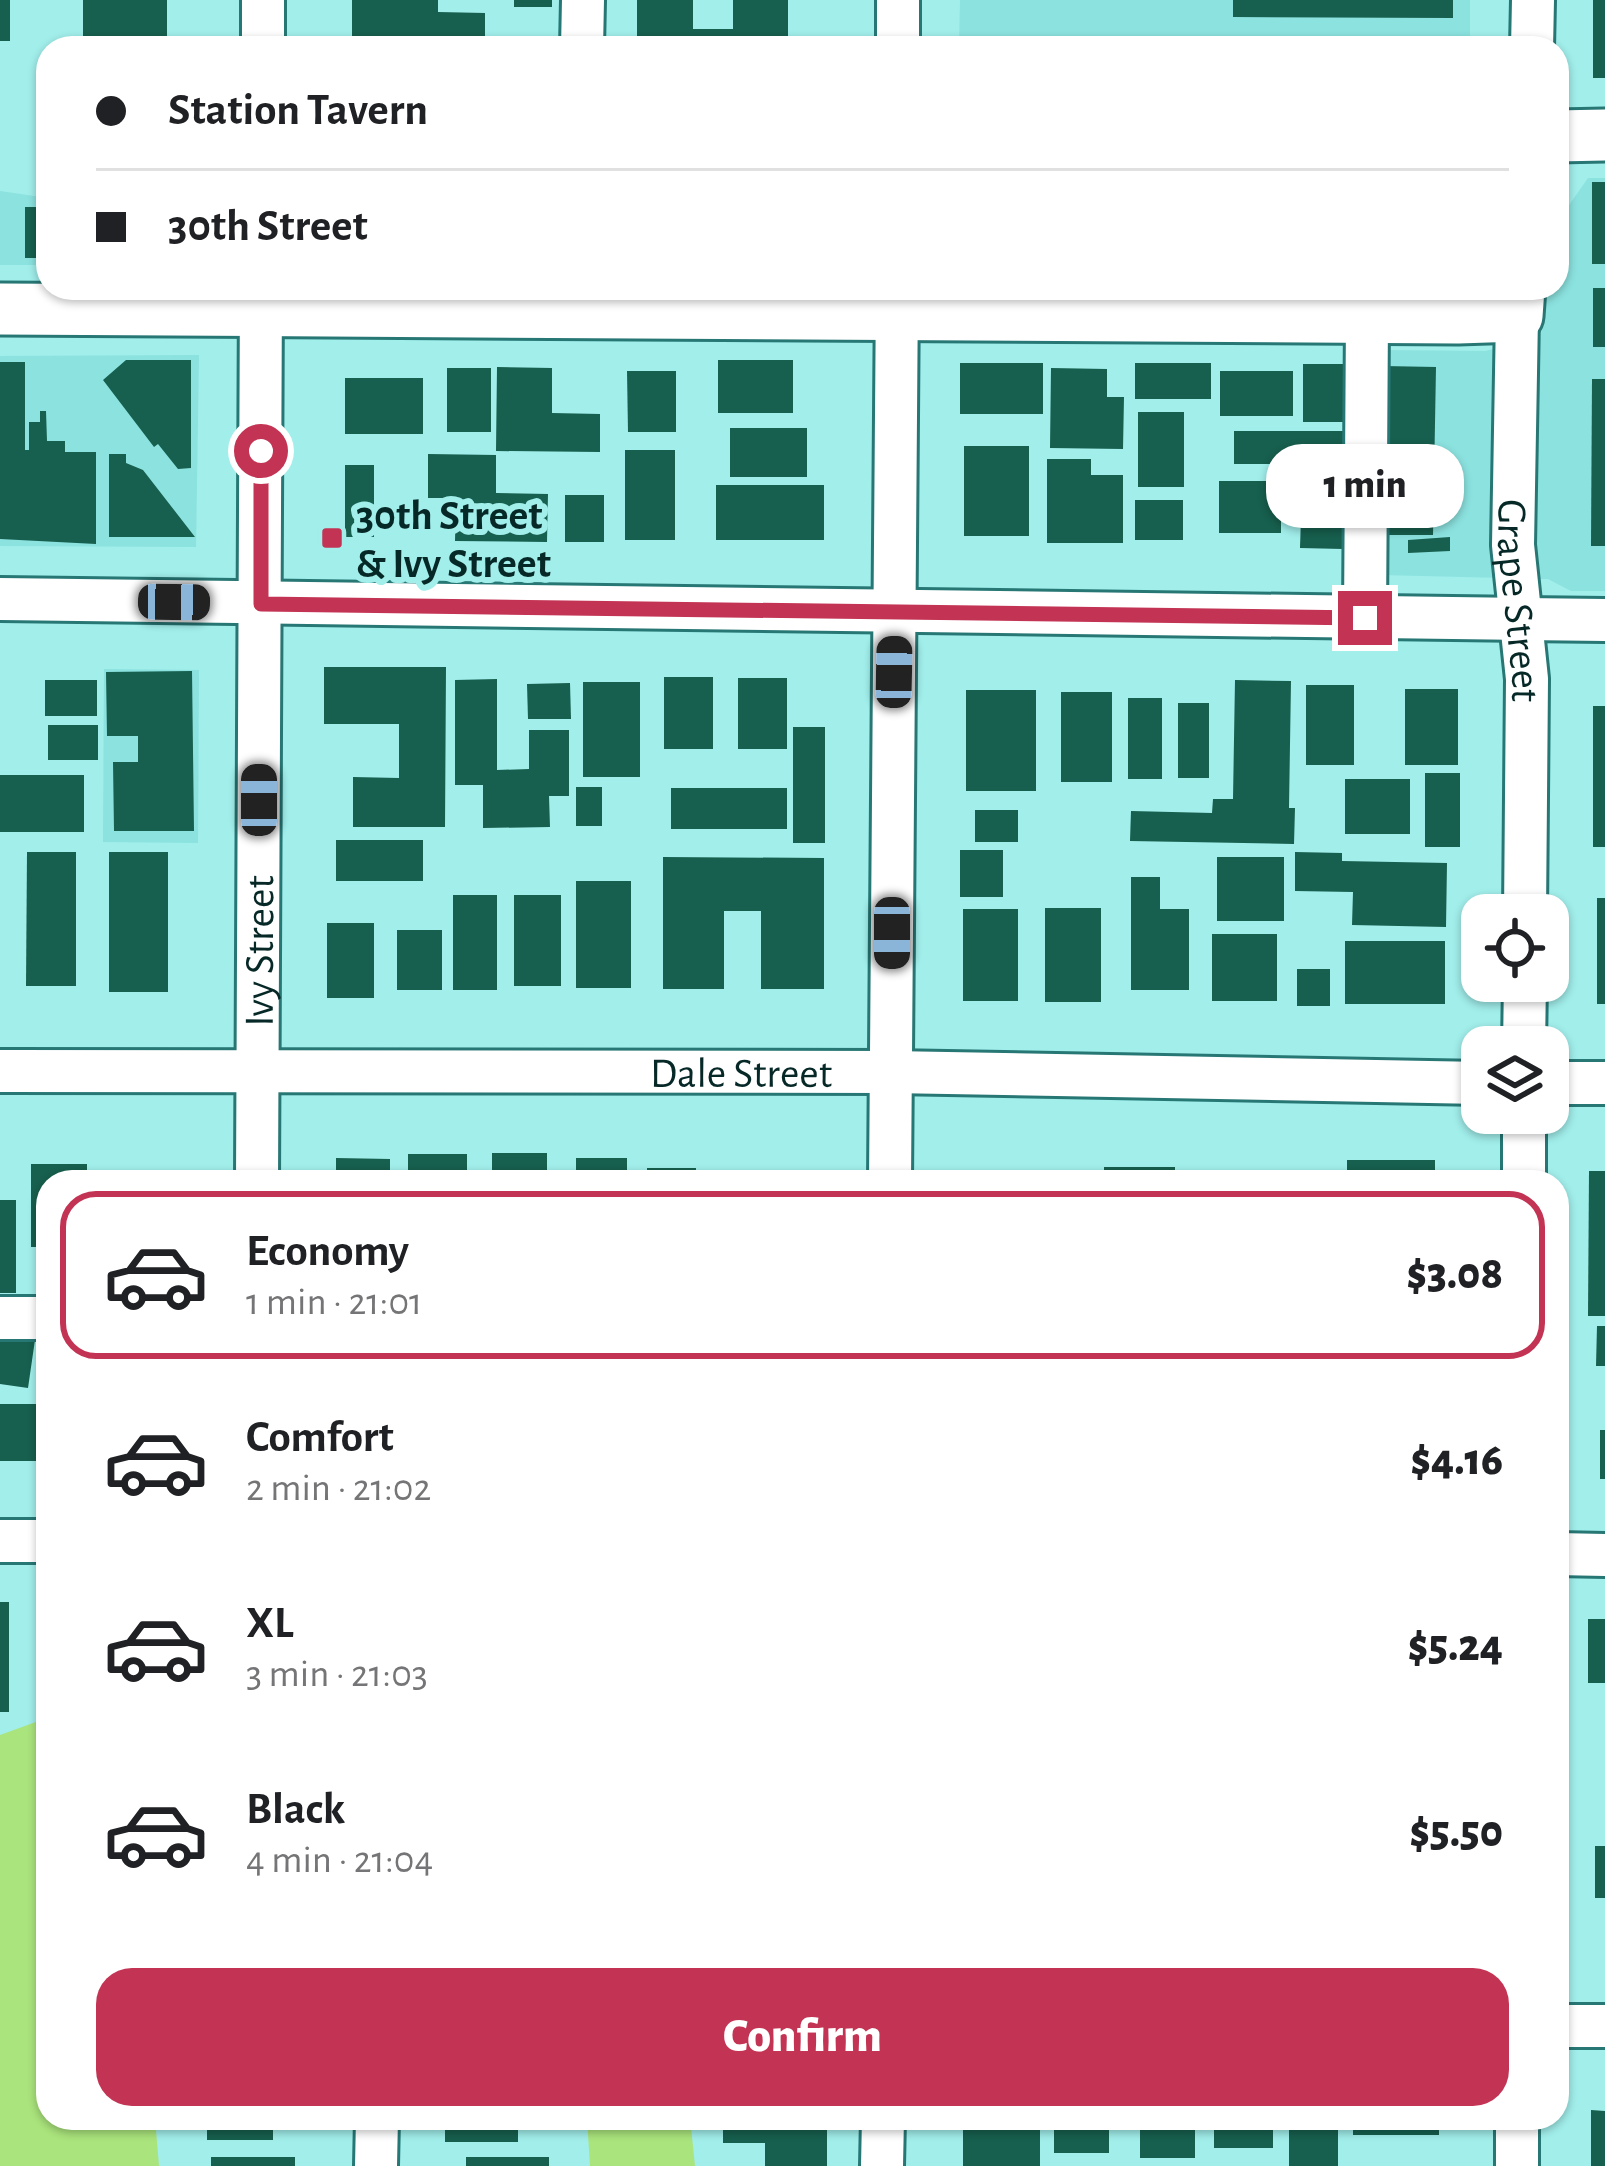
<!DOCTYPE html>
<meta charset="utf-8">
<style>
body{margin:0;font-family:"Alegreya Sans",sans-serif;background:#f6f6f6;color:#202124;height:100vh;display:flex;flex-direction:column;font-size:45px;white-space:nowrap}
*{box-sizing:border-box;margin:0}
p{font-size:39px;color:#757577}
.icon{flex:none;width:66px;height:66px;fill:none;stroke:currentColor;stroke-width:2;stroke-linecap:round;stroke-linejoin:round}
.map{position:relative;flex:1;overflow:hidden}
.drawer{position:absolute;left:36px;top:1170px;width:1533px;height:960px;display:flex;flex-direction:column;background:#fff;border-radius:36px;box-shadow:0 3px 9px #0004}
.drawer>*{flex:none}
.banner{position:absolute;left:36px;top:36px;width:1533px;height:264px;border-radius:36px;box-shadow:0 3px 9px #0004;display:grid;align-content:center;height:264px;padding:0 60px;background:#fff}
.buttons{position:absolute;left:1461px;top:894px;display:grid;gap:24px}
.buttons a{display:grid;place-items:center;width:108px;height:108px;border-radius:24px;background:#fff;box-shadow:0 3px 9px #0004;font-size:60px}
.end{position:absolute;width:54px;height:54px;margin:-27px;border:15px solid #c33353;background:#fff;box-shadow:0 0 0 6px #fff}
.from{border-radius:50%}
.bubble{position:absolute;height:84px;border-radius:36px;background:#fff;box-shadow:0 3px 9px #0004;font-size:39px;font-weight:800;line-height:84px;text-align:center}
.car{position:absolute;width:36px;height:72px;margin:-36px -18px;border-radius:15px;box-shadow:0 0 9px 3px #0007;background:linear-gradient(#222 24%,#8ab4d8 0 40%,#222 0 76%,#8ab4d8 0 86%,#222 0)}
.banner b{display:flex;align-items:center;gap:42px;height:114px;font-size:45px}
.banner b+b{border-top:3px solid #e0e0e0}
.banner i{width:30px;height:30px;background:#202124}
ul{padding:21px 0 0;list-style:none}
li{display:flex;align-items:center;gap:36px;height:168px;margin:0 24px 18px;padding:0 36px;border:6px solid transparent;border-radius:36px}
li div{flex:1}
li b{display:block;font-size:45px}
li em{font-style:normal;font-weight:800}
li.active{border-color:#c33353}
li>.icon{width:108px;height:108px;stroke-width:1.5}
.action{display:flex;gap:24px;margin-top:auto;padding:24px 60px}
.action a{flex:1;height:138px;border-radius:36px;background:#c33353;color:#fff;font-size:48px;font-weight:800;line-height:138px;text-align:center}
.map>svg:first-child{display:block}
.built{fill:#8be2df}
.green{fill:#aae47c}
.building{fill:#175f4e}
.lines{fill:none;stroke-linecap:round;stroke-linejoin:round}
.minor-casing{stroke:#277775;stroke-width:48}
.major-casing{stroke:#277775;stroke-width:57}
.minor{stroke:#fff;stroke-width:42}
.major{stroke:#fff;stroke-width:51}
.route{stroke:#c33353;stroke-width:15}
.poi-dot{fill:#c33353;stroke:#a1eeeb;stroke-width:4.5}
.labels{text-anchor:middle;stroke-width:12;stroke-linejoin:round;paint-order:stroke}
.poi-label{font-size:42px;font-weight:bold;fill:#062827;stroke:#a1eeeb;text-anchor:start}
.street-label{font-size:42px;fill:#062827;stroke:#a1eeeb}
</style>
<div class="map">
<svg width="1605" height="2166" viewBox="0 0 1605 2166">
<rect width="100%" height="100%" fill="#a1eeeb"/>
<g class="built">
<path d="M960,0H1470V48H959Z"/>
<path d="M1588,178H1605V591H1571L1548,579L1381,575V350L1485,351L1540,339L1549,288H1557V243L1567,208Z"/>
<path d="M0,191L48,198V265H0Z"/>
<path d="M199,355L196,547L0,546V356Z"/>
<path d="M104,669L199,670L198,843L103,842Z"/>
</g>
<g class="green">
<path d="M46,1599L48,2118H155L159,2166H0V1735L44,1719Z"/>
<path d="M587,2118H690L695,2166H590Z"/>
</g>
<g class="building">
<rect x="0" y="0" width="10" height="41"/>
<rect x="83" y="0" width="84" height="39"/>
<path d="M352,0H438V12L485,13V48H352Z"/>
<rect x="514" y="0" width="38" height="7"/>
<path d="M637,0H693V29H733V0H788V48H637Z"/>
<path d="M1233,0H1453V18L1233,17Z"/>
<rect x="1593" y="0" width="12" height="78"/>
<path d="M40,136H48V183H39Z"/>
<rect x="1592" y="182" width="13" height="82"/>
<rect x="25" y="207" width="23" height="51"/>
<rect x="1593" y="288" width="12" height="59"/>
<path d="M126,360H191V468L178,469L158,444L154,447L103,380Z"/>
<rect x="718" y="360" width="75" height="53"/>
<path d="M0,362H25V450H29V422H40V411H46L47,441H65V452H96V544L0,539Z"/>
<rect x="960" y="363" width="83" height="51"/>
<rect x="1135" y="363" width="76" height="36"/>
<rect x="1303" y="364" width="42" height="58"/>
<path d="M1383,366L1436,367L1433,535H1382Z"/>
<path d="M497,367L552,368V413L600,414V452L496,451Z"/>
<rect x="447" y="368" width="44" height="64"/>
<path d="M1051,368L1107,369V397H1124L1123,449L1050,448Z"/>
<path d="M627,371H676V432H628Z"/>
<rect x="1220" y="371" width="73" height="45"/>
<rect x="345" y="378" width="78" height="56"/>
<path d="M1592,379H1605V546H1591Z"/>
<rect x="1138" y="412" width="46" height="75"/>
<rect x="730" y="428" width="77" height="49"/>
<rect x="1234" y="431" width="110" height="33"/>
<rect x="964" y="446" width="65" height="90"/>
<rect x="625" y="450" width="50" height="90"/>
<path d="M109,454H126V463L143,470L195,537H109Z"/>
<path d="M428,454L496,455V493L548,494L547,542L455,541L456,498H428Z"/>
<path d="M1047,459H1091V475H1123V543H1047Z"/>
<rect x="345" y="465" width="29" height="72"/>
<rect x="1219" y="481" width="62" height="52"/>
<rect x="716" y="485" width="108" height="55"/>
<path d="M1302,486L1345,487L1343,549L1300,548Z"/>
<rect x="565" y="495" width="39" height="47"/>
<rect x="1135" y="500" width="48" height="40"/>
<path d="M1450,537V551L1408,553V540Z"/>
<path d="M324,667H446L445,827H353V777L399,778V724H324Z"/>
<path d="M192,671L194,831H114L113,762H138V736H107L106,672Z"/>
<rect x="664" y="677" width="49" height="72"/>
<rect x="738" y="678" width="49" height="71"/>
<path d="M497,679V770L529,769V730H569V796H549L550,827L483,828V785H455V680Z"/>
<rect x="45" y="680" width="52" height="36"/>
<path d="M1235,680L1291,681L1289,808H1295L1294,844L1130,841L1131,811L1212,813L1213,799H1233Z"/>
<rect x="583" y="682" width="57" height="95"/>
<path d="M570,683L571,719H528L527,684Z"/>
<rect x="1306" y="685" width="48" height="80"/>
<rect x="1405" y="689" width="53" height="76"/>
<rect x="966" y="690" width="70" height="101"/>
<rect x="1061" y="692" width="51" height="90"/>
<rect x="1128" y="698" width="34" height="81"/>
<rect x="1178" y="703" width="31" height="75"/>
<rect x="1593" y="706" width="12" height="141"/>
<rect x="48" y="725" width="50" height="35"/>
<rect x="793" y="727" width="32" height="116"/>
<rect x="1425" y="773" width="35" height="74"/>
<rect x="0" y="775" width="84" height="57"/>
<rect x="1345" y="779" width="65" height="55"/>
<rect x="576" y="787" width="26" height="39"/>
<rect x="671" y="788" width="116" height="41"/>
<rect x="975" y="810" width="43" height="32"/>
<rect x="336" y="840" width="87" height="41"/>
<rect x="960" y="850" width="43" height="47"/>
<path d="M27,852H76V986H26Z"/>
<rect x="109" y="852" width="59" height="140"/>
<path d="M1295,852L1342,853V861L1447,863L1446,927L1352,925L1353,892L1295,891Z"/>
<path d="M663,857L824,858V989H761V911H724V989H663Z"/>
<rect x="1217" y="857" width="67" height="64"/>
<path d="M1131,877H1160V909H1189V990H1131Z"/>
<rect x="576" y="881" width="55" height="107"/>
<rect x="453" y="895" width="44" height="95"/>
<rect x="514" y="895" width="47" height="91"/>
<rect x="1597" y="898" width="8" height="106"/>
<rect x="1045" y="908" width="56" height="94"/>
<rect x="963" y="909" width="55" height="92"/>
<rect x="327" y="923" width="47" height="75"/>
<rect x="397" y="930" width="45" height="60"/>
<rect x="1212" y="934" width="65" height="67"/>
<rect x="1345" y="941" width="100" height="63"/>
<rect x="1297" y="969" width="33" height="37"/>
<rect x="492" y="1153" width="55" height="29"/>
<rect x="408" y="1154" width="59" height="28"/>
<path d="M336,1158L390,1159V1182H336Z"/>
<rect x="576" y="1158" width="51" height="24"/>
<rect x="1347" y="1160" width="88" height="22"/>
<path d="M31,1164H87V1182H48V1247H31Z"/>
<rect x="1104" y="1167" width="71" height="15"/>
<rect x="647" y="1168" width="49" height="14"/>
<rect x="1210" y="1170" width="60" height="12"/>
<path d="M1589,1171H1605V1316H1588Z"/>
<rect x="942" y="1172" width="62" height="10"/>
<rect x="747" y="1176" width="56" height="6"/>
<rect x="1018" y="1176" width="58" height="6"/>
<rect x="1295" y="1176" width="43" height="6"/>
<rect x="0" y="1200" width="16" height="93"/>
<path d="M1597,1326H1605V1366H1596Z"/>
<path d="M0,1328L36,1333L28,1388L0,1384Z"/>
<rect x="0" y="1404" width="48" height="57"/>
<rect x="1600" y="1430" width="5" height="49"/>
<rect x="0" y="1602" width="9" height="110"/>
<rect x="1588" y="1619" width="17" height="64"/>
<rect x="1595" y="1846" width="10" height="52"/>
<path d="M1591,2110L1605,2111V2166H1591Z"/>
<rect x="207" y="2118" width="66" height="22"/>
<rect x="445" y="2118" width="73" height="24"/>
<path d="M723,2118H827V2166H765V2143H723Z"/>
<rect x="963" y="2118" width="77" height="48"/>
<rect x="1054" y="2118" width="55" height="35"/>
<rect x="1140" y="2118" width="55" height="40"/>
<rect x="1214" y="2118" width="59" height="30"/>
<rect x="1289" y="2118" width="49" height="48"/>
<rect x="1353" y="2118" width="86" height="17"/>
<rect x="211" y="2157" width="84" height="9"/>
<rect x="466" y="2157" width="83" height="9"/>
</g>
<g class="lines">
<defs>
<g id="minor">
<path d="M263,48V0"/>
<path d="M582,48L583,0"/>
<path d="M898,48V0"/>
<path d="M1532,48L1533,0"/>
<path id="s1" d="M1517,316L1513,545L1527,679L1525,915"/>
<path d="M0,599L1605,620"/>
<path d="M1365,618L1367,317"/>
<path d="M1524,1047L1525,981"/>
<path id="s2" d="M0,1071L891,1072L1482,1083"/>
<path d="M1548,1083H1605"/>
<path id="s3" d="M257,1182L261,288"/>
<path d="M890,1182L897,288"/>
<path d="M1524,1182V1113"/>
<path d="M0,1318H48"/>
<path d="M0,1541H48"/>
<path d="M1557,1554L1605,1555"/>
<path d="M1557,2026H1605"/>
<path d="M376,2166L377,2118"/>
<path d="M882,2166L883,2118"/>
<path d="M1517,2166V2118"/>
</g>
<g id="major">
<path d="M1557,136L1605,135"/>
<path d="M0,309L1458,318L1517,316L1519,288"/>
</g>
</defs>
<use href="#minor" class="minor-casing"/>
<use href="#major" class="major-casing"/>
<use href="#minor" class="minor"/>
<use href="#major" class="major"/>
</g>
<g class="lines">
<path class="route" d="M261,451V604L1365,618"/>
</g>
<rect class="poi-dot" x="320" y="526" width="24" height="24" rx="6"/>
<g class="labels">
<g class="poi-label">
<text x="356" y="529">30th Street<tspan x="356" dy="48">&amp; Ivy Street</tspan></text>
</g>
<g class="street-label">
<text dy="15" stroke="none"><textPath href="#s1" startOffset="285">Grape Street</textPath></text>
<text dy="15" stroke="none"><textPath href="#s3" startOffset="231">Ivy Street</textPath></text>
<text dy="15" stroke="none"><textPath href="#s2" startOffset="741">Dale Street</textPath></text>
</g>
</g>
</svg>
<div class="buttons">
<a><svg class="icon" aria-label="locate" viewBox="0 0 24 24"><circle cx="12" cy="12" r="6"/><path d="M12 2v4M12 18v4M2 12h4M18 12h4"/></svg></a>
<a><svg class="icon" aria-label="layers" viewBox="0 0 24 24"><path d="M12 4l9 5-9 5-9-5zM3 14l9 5 9-5"/></svg></a>
</div>
<i class="end from" style="left:261px;top:451px"></i>
<i class="end" style="left:1365px;top:618px"></i>
<div class="bubble" style="left:1266px;top:444px;width:198px">1 min</div>
<i class="car" style="left:174px;top:602px;rotate:91deg"></i>
<i class="car" style="left:894px;top:672px;rotate:1deg"></i>
<i class="car" style="left:259px;top:800px;rotate:0deg"></i>
<i class="car" style="left:892px;top:933px;rotate:180deg"></i>
<div class="banner">
<b><i class="from"></i>Station Tavern</b>
<b><i></i>30th Street</b>
</div>
<section class="drawer">
<ul>
<li class="active"><svg class="icon" aria-label="car" viewBox="0 0 24 24"><path d="M5 17H2v-5l4-1 3-4h7l3 4 3 1v5h-3M9 17h6M6 11h13"/><circle cx="7" cy="17" r="2"/><circle cx="17" cy="17" r="2"/></svg><div><b>Economy</b><p>1 min · 21:01</p></div><em>$3.08</em></li>
<li><svg class="icon" aria-label="car" viewBox="0 0 24 24"><path d="M5 17H2v-5l4-1 3-4h7l3 4 3 1v5h-3M9 17h6M6 11h13"/><circle cx="7" cy="17" r="2"/><circle cx="17" cy="17" r="2"/></svg><div><b>Comfort</b><p>2 min · 21:02</p></div><em>$4.16</em></li>
<li><svg class="icon" aria-label="car" viewBox="0 0 24 24"><path d="M5 17H2v-5l4-1 3-4h7l3 4 3 1v5h-3M9 17h6M6 11h13"/><circle cx="7" cy="17" r="2"/><circle cx="17" cy="17" r="2"/></svg><div><b>XL</b><p>3 min · 21:03</p></div><em>$5.24</em></li>
<li><svg class="icon" aria-label="car" viewBox="0 0 24 24"><path d="M5 17H2v-5l4-1 3-4h7l3 4 3 1v5h-3M9 17h6M6 11h13"/><circle cx="7" cy="17" r="2"/><circle cx="17" cy="17" r="2"/></svg><div><b>Black</b><p>4 min · 21:04</p></div><em>$5.50</em></li>
</ul>
<div class="action"><a>Confirm</a></div>
</section>
</div>
